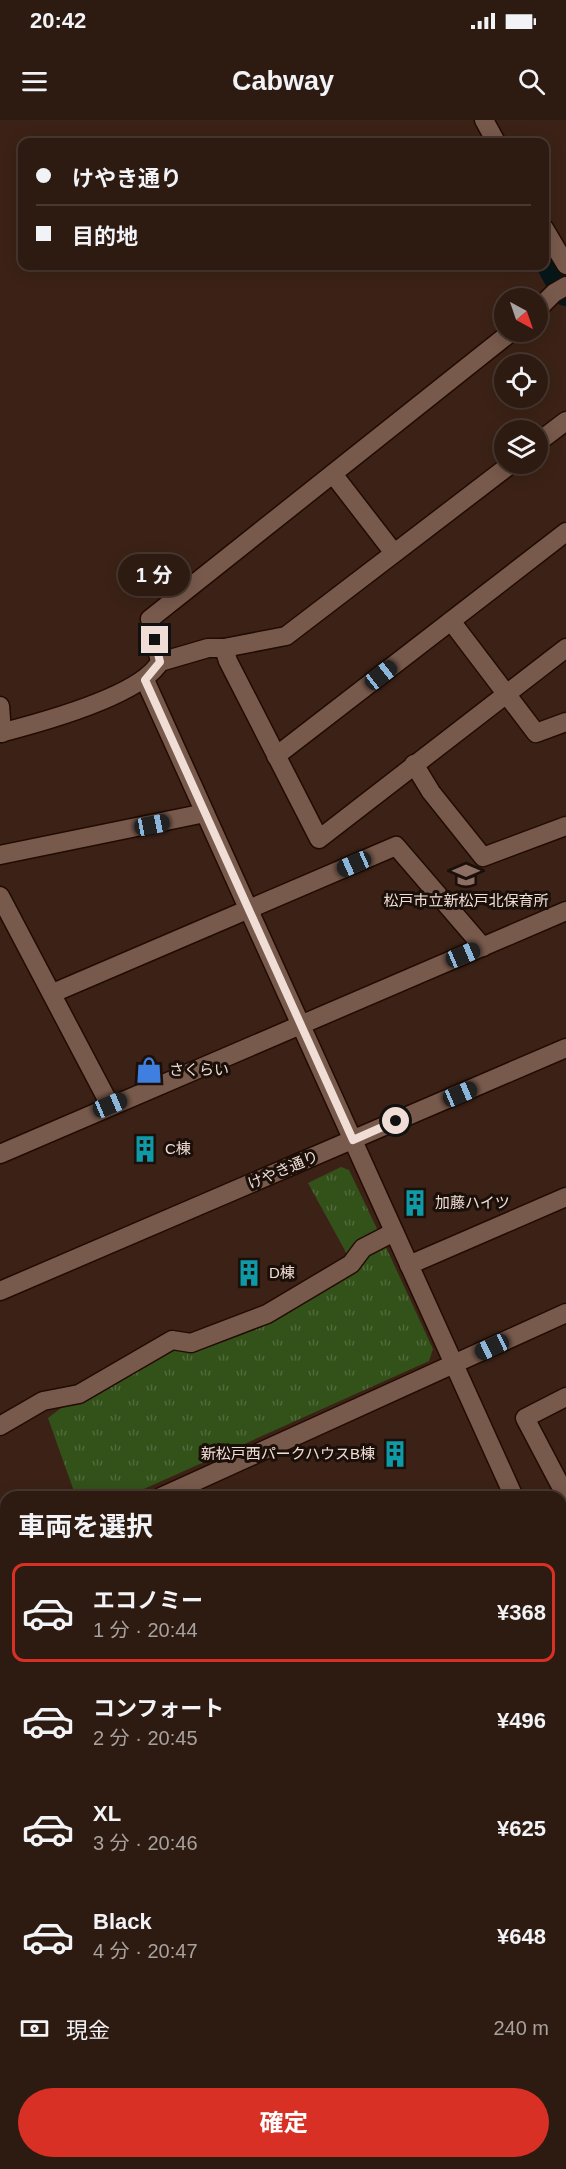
<!DOCTYPE html>
<html lang="ja">
<meta charset="utf-8">
<style>
body{margin:0;font-family:Helvetica,"Noto Sans JP",sans-serif;background:#352319;color:#f1f3f6;height:100vh;display:flex;flex-direction:column;font-size:22px;white-space:nowrap}
*{box-sizing:border-box;margin:0}
p{font-size:20px;color:#a7a19f}
.icon{flex:none;width:33px;height:33px;fill:none;stroke:currentColor;stroke-width:2;stroke-linecap:round;stroke-linejoin:round}
.map{position:relative;flex:1;overflow:hidden}
.sheet{position:absolute;left:0px;top:1371px;width:567px;height:678px;display:flex;flex-direction:column;background:#2d1a10;border-radius:18px 18px 0 0;box-shadow:0 3px 15px #0003,0 0 0 2px #483830}
.sheet>*{flex:none}
.top-card{position:absolute;left:18px;top:18px;width:531px;height:132px;border-radius:12px;box-shadow:0 3px 15px #0003,0 0 0 2px #483830;display:grid;align-content:center;height:132px;padding:0 18px;background:#2d1a10}
.needle{width:39px;rotate:140deg}
.controls{position:absolute;left:494px;top:168px;display:grid;gap:12px}
.controls a{display:grid;place-items:center;width:54px;height:54px;border-radius:50%;background:#2d1a10;box-shadow:0 3px 15px #0003,0 0 0 2px #483830;font-size:30px}
.end{position:absolute;width:27px;height:27px;margin:-14px;border:8px solid #f0ded6;background:#111;box-shadow:0 0 0 3px #111}
.from{border-radius:50%}
.bubble{position:absolute;height:42px;border-radius:21px;background:#2d1a10;box-shadow:0 3px 15px #0003,0 0 0 2px #483830;font-size:20px;font-weight:700;line-height:42px;text-align:center}
.car{position:absolute;width:18px;height:36px;margin:-18px -9px;border-radius:8px;box-shadow:0 0 4px 2px #0007;background:linear-gradient(#222 24%,#8ab4d8 0 40%,#222 0 76%,#8ab4d8 0 86%,#222 0)}
.top-card b{display:flex;align-items:center;gap:21px;height:57px;font-size:22px}
.top-card b+b{border-top:2px solid #483830}
.top-card i{width:15px;height:15px;background:#f1f3f6}
ul{padding:0;list-style:none}
li{display:flex;align-items:center;gap:18px;height:99px;margin:0 12px 9px;padding:0 6px;border:3px solid transparent;border-radius:12px}
li div{flex:1}
li b{display:block;font-size:22px}
li em{font-style:normal;font-weight:700}
li.selected{border-color:#d93025}
li>.icon{width:54px;height:54px;stroke-width:1.5}
h2{padding:0 18px;font-size:27px;line-height:72px}
.pay{display:flex;align-items:center;gap:15px;height:66px;padding:0 18px;font-size:22px}
.pay p{margin-inline-start:auto}
.button{display:flex;gap:12px;margin-top:auto;padding:12px 18px}
.button a{flex:1;height:69px;border-radius:36px;background:#d93025;color:#fff;font-size:24px;font-weight:700;line-height:69px;text-align:center}
.status{display:flex;justify-content:space-between;align-items:center;height:42px;padding:0 30px;background:#2d1a10;direction:ltr}
.status svg{height:16px;fill:currentColor}
header{display:flex;justify-content:space-between;align-items:center;height:78px;padding:0 18px;background:#2d1a10;font-size:27px;font-weight:700}
.map>svg:first-child{display:block}
.grass{fill:url(#grass-tufts)}
.lines{fill:none;stroke-linecap:round;stroke-linejoin:round}
.river{stroke:#071719;stroke-width:30}
.minor-casing{stroke:#220b02;stroke-width:21}
.minor{stroke:#785a4c;stroke-width:18}
.route{stroke:#f0ded6;stroke-width:8}
.labels{text-anchor:middle;stroke-width:6;stroke-linejoin:round;paint-order:stroke}
.poi-label{font-size:15px;fill:#f0ded6;stroke:#1b0f0a;text-anchor:start}
.street-label{font-size:15px;fill:#f0ded6;stroke:#1b0f0a}
</style>
<div class="status"><b>20:42</b><svg viewBox="0 0 49 12"><path d="M0 12V9h3v3zM5 12V6h3v6zM10 12V3h3v9zM15 12V0h3v12zM26 1h20v11H26zM47 4h2v5h-2z"/></svg></div>
<header><svg class="icon" aria-label="menu" viewBox="0 0 24 24"><path d="M4 6h16M4 12h16M4 18h16"/></svg>Cabway<svg class="icon" aria-label="search" viewBox="0 0 24 24"><circle cx="10" cy="10" r="6"/><path d="M15 15l6 6"/></svg></header>
<div class="map">
<svg width="566" height="2049" viewBox="0 0 566 2049">
<defs>
<pattern id="grass-tufts" width="24" height="20" patternUnits="userSpaceOnUse" patternTransform="scale(1.5)"><rect width="24" height="20" fill="#33521a"/><path d="M3 7l-1-3M5 7V3M7 7l1-3M15 17l-1-3M17 17v-4M19 17l1-3" fill="none" stroke="#516a3b"/></pattern>
</defs>
<rect width="100%" height="100%" fill="#3c2216"/>
<g class="grass">
<path d="M341,1047L349,1050L379,1113L348,1136L308,1063Z"/>
<path d="M384,1123L433,1229L429,1241L126,1377H99L97,1372L85,1377H76L48,1298L73,1279L172,1228L195,1230Z"/>
<path d="M0,1475L6,1486V1564L0,1567Z"/>
<path d="M0,1799L6,1812V1927L0,1930Z"/>
</g>
<g class="lines">
<path class="river" d="M544,131L566,171"/>
<defs>
<g id="minor">
<path d="M484,0L496,22"/>
<path d="M544,108L566,145"/>
<path d="M537,190L554,173L566,166"/>
<path d="M537,323L566,301"/>
<path d="M333,354L394,433"/>
<path d="M451,501L536,613L566,602"/>
<path d="M224,528L228,541L319,719L566,528"/>
<path d="M160,542L208,528H224L286,516L511,344"/>
<path d="M145,560L514,1377"/>
<path d="M0,586L2,613"/>
<path d="M0,613C39,603 140,576 160,542L150,499L511,212"/>
<path d="M276,636L566,412"/>
<path d="M414,644L431,672L483,737L566,706"/>
<path d="M0,735L205,693"/>
<path d="M0,776L110,985"/>
<path d="M53,873L396,726L483,827"/>
<path d="M0,1034L566,791"/>
<path d="M409,1145L566,1077"/>
<path d="M0,1171L566,928"/>
<path d="M566,1277L525,1298L566,1376"/>
<path d="M0,1306L43,1281L79,1274L172,1220L191,1223L267,1194L351,1144L363,1128L394,1112"/>
<path d="M161,1377L566,1193"/>
<path d="M0,1460L6,1472"/>
<path d="M561,1480L566,1491"/>
<path d="M561,1572L566,1570"/>
<path d="M0,1575L6,1572"/>
<path d="M561,1702L566,1700"/>
<path d="M0,1782L6,1796"/>
<path d="M561,1814L566,1812"/>
<path d="M561,1929L566,1926"/>
<path d="M0,1944L6,1942"/>
<path d="M561,1973L566,1983"/>
<path d="M288,2043L290,2049"/>
<path d="M57,2049L70,2043"/>
<path d="M331,2049L342,2043"/>
<path d="M561,2049L566,2046"/>
</g>
</defs>
<use href="#minor" class="minor-casing"/>
<use href="#minor" class="minor"/>
</g>
<g class="lines">
<path class="route" d="M155,520L160,542L145,560L353,1020L396,1001"/>
</g>
<defs>
<symbol id="school-bare" viewBox="-9 -9 18 18"><path d="M0-5L7-2L0 1L-7-2ZM-4 1L0 2.5L4 1V4Q0 6-4 4Z" fill="#8d6e63" stroke="#1b0f0a" stroke-width="2.5" paint-order="stroke"/></symbol>
<symbol id="shop-bare" viewBox="-9 -9 18 18"><path d="M-5-2.5h2.3a2.7 3.5 0 0 1 5.4 0H5L5.5 6h-11ZM-1.5-2.5h3a1.5 2.3 0 0 0-3 0Z" fill="#3f7fe0" stroke="#1b0f0a" stroke-width="2.5" paint-order="stroke"/></symbol>
<symbol id="building-bare" viewBox="-9 -9 18 18"><path d="M-4-6H4V6H1V3H-1V6H-4ZM-2.5-4.3h1.7v1.8h-1.7ZM.8-4.3h1.7v1.8H.8ZM-2.5-1h1.7V.8h-1.7ZM.8-1h1.7V.8H.8Z" fill="#0f9aa8" stroke="#1b0f0a" stroke-width="2.5" paint-order="stroke"/></symbol>
</defs>
<g fill-rule="evenodd">
<use href="#school-bare" x="447" y="736" width="38" height="38"/>
<use href="#shop-bare" x="130" y="931" width="38" height="38"/>
<use href="#building-bare" x="126" y="1010" width="38" height="38"/>
<use href="#building-bare" x="396" y="1064" width="38" height="38"/>
<use href="#building-bare" x="230" y="1134" width="38" height="38"/>
<use href="#building-bare" x="376" y="1315" width="38" height="38"/>
</g>
<g class="labels">
<g class="poi-label">
<text x="466" y="786" text-anchor="middle">松戸市立新松戸北保育所</text>
<text x="169" y="955">さくらい</text>
<text x="165" y="1034">C棟</text>
<text x="435" y="1088">加藤ハイツ</text>
<text x="269" y="1158">D棟</text>
<text x="375" y="1339" text-anchor="end">新松戸西パークハウスB棟</text>
</g>
<g class="street-label">
<text transform="translate(283 1050) rotate(-23)" y="5">けやき通り</text>
</g>
</g>
</svg>
<div class="controls">
<a><svg class="needle" viewBox="-14 -14 28 28"><path d="M0-13l5 13h-10z" fill="#e53935"/><path d="M0 13l5-13h-10z" fill="#a7a19f"/></svg></a>
<a><svg class="icon" aria-label="locate" viewBox="0 0 24 24"><circle cx="12" cy="12" r="6"/><path d="M12 2v4M12 18v4M2 12h4M18 12h4"/></svg></a>
<a><svg class="icon" aria-label="layers" viewBox="0 0 24 24"><path d="M12 4l9 5-9 5-9-5zM3 14l9 5 9-5"/></svg></a>
</div>
<i class="end from" style="left:396px;top:1001px"></i>
<i class="end" style="left:155px;top:520px"></i>
<div class="bubble" style="left:118px;top:434px;width:72px">1 分</div>
<i class="car" style="left:381px;top:555px;rotate:52deg"></i>
<i class="car" style="left:152px;top:705px;rotate:79deg"></i>
<i class="car" style="left:354px;top:744px;rotate:246deg"></i>
<i class="car" style="left:463px;top:835px;rotate:67deg"></i>
<i class="car" style="left:460px;top:974px;rotate:67deg"></i>
<i class="car" style="left:110px;top:985px;rotate:67deg"></i>
<i class="car" style="left:492px;top:1227px;rotate:245deg"></i>
<div class="top-card">
<b><i class="from"></i>けやき通り</b>
<b><i></i>目的地</b>
</div>
<section class="sheet">
<h2>車両を選択</h2>
<ul>
<li class="selected"><svg class="icon" aria-label="car" viewBox="0 0 24 24"><path d="M5 17H2v-5l4-1 3-4h7l3 4 3 1v5h-3M9 17h6M6 11h13"/><circle cx="7" cy="17" r="2"/><circle cx="17" cy="17" r="2"/></svg><div><b>エコノミー</b><p>1 分 · 20:44</p></div><em>¥368</em></li>
<li><svg class="icon" aria-label="car" viewBox="0 0 24 24"><path d="M5 17H2v-5l4-1 3-4h7l3 4 3 1v5h-3M9 17h6M6 11h13"/><circle cx="7" cy="17" r="2"/><circle cx="17" cy="17" r="2"/></svg><div><b>コンフォート</b><p>2 分 · 20:45</p></div><em>¥496</em></li>
<li><svg class="icon" aria-label="car" viewBox="0 0 24 24"><path d="M5 17H2v-5l4-1 3-4h7l3 4 3 1v5h-3M9 17h6M6 11h13"/><circle cx="7" cy="17" r="2"/><circle cx="17" cy="17" r="2"/></svg><div><b>XL</b><p>3 分 · 20:46</p></div><em>¥625</em></li>
<li><svg class="icon" aria-label="car" viewBox="0 0 24 24"><path d="M5 17H2v-5l4-1 3-4h7l3 4 3 1v5h-3M9 17h6M6 11h13"/><circle cx="7" cy="17" r="2"/><circle cx="17" cy="17" r="2"/></svg><div><b>Black</b><p>4 分 · 20:47</p></div><em>¥648</em></li>
</ul>
<div class="pay"><svg class="icon" aria-label="cash" viewBox="0 0 24 24"><path d="M3 7h18v10H3z"/><circle cx="12" cy="12" r="2"/></svg>現金<p>240 m</p></div>
<div class="button"><a>確定</a></div>
</section>
</div>
